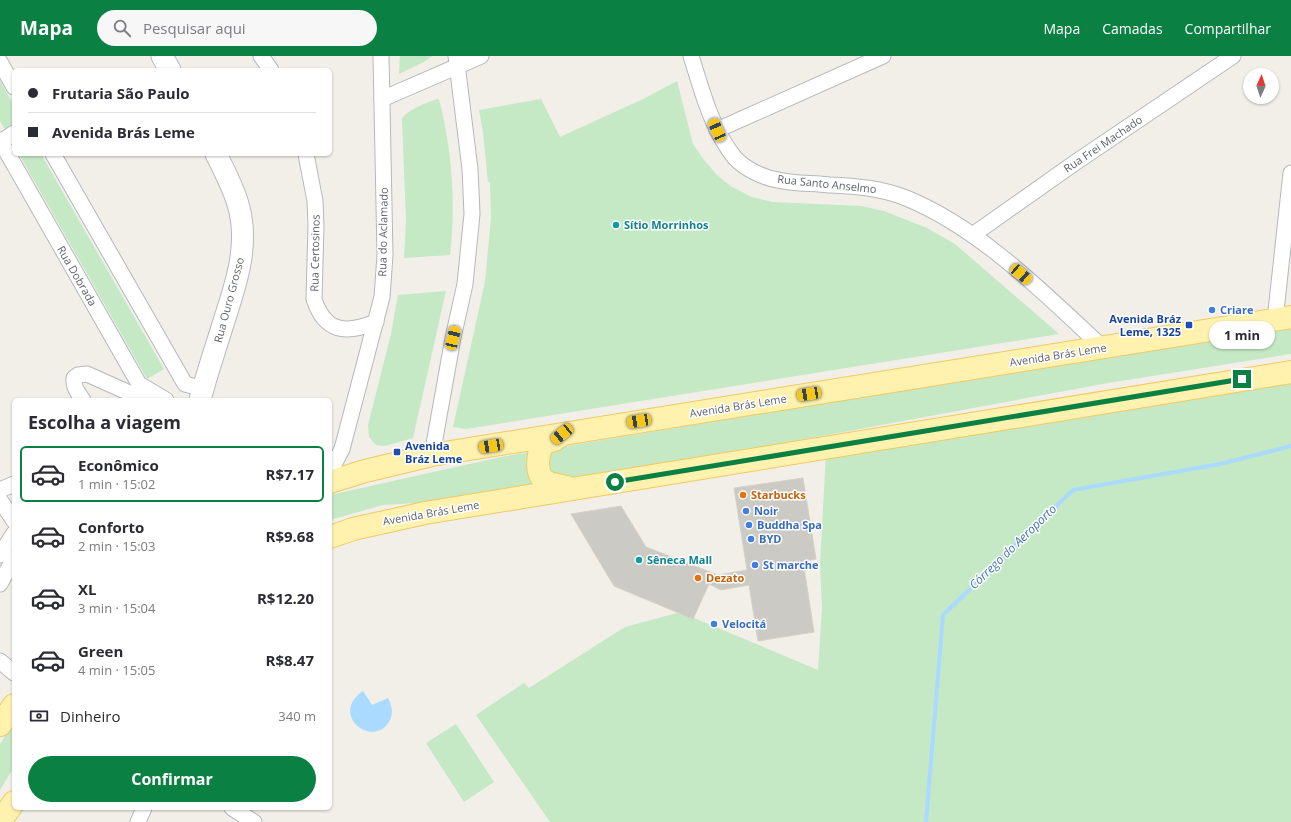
<!DOCTYPE html>
<html lang="pt">
<meta charset="utf-8">
<style>
body{margin:0;font-family:"Open Sans",sans-serif;background:#f7f7f7;color:#2b2b33;height:100vh;display:flex;flex-direction:column;font-size:15px;white-space:nowrap}
*{box-sizing:border-box;margin:0}
p{font-size:13px;color:#7c7c81}
.icon{flex:none;width:22px;height:22px;fill:none;stroke:currentColor;stroke-width:2;stroke-linecap:round;stroke-linejoin:round}
.map{position:relative;flex:1;overflow:hidden}
.details{position:absolute;left:12px;top:342px;width:320px;height:412px;display:flex;flex-direction:column;background:#fff;border-radius:6px;box-shadow:0 1px 3px #0004}
.details>*{flex:none}
.hud{position:absolute;left:12px;top:12px;width:320px;height:88px;border-radius:6px;box-shadow:0 1px 3px #0004;display:grid;align-content:center;height:88px;padding:0 16px;background:#fff}
.needle{width:26px;rotate:3deg}
.tools{position:absolute;left:1243px;top:12px;display:grid;gap:8px}
.tools a{display:grid;place-items:center;width:36px;height:36px;border-radius:50%;background:#fff;box-shadow:0 1px 3px #0004;font-size:20px}
.end{position:absolute;width:18px;height:18px;margin:-9px;border:5px solid #0b8043;background:#fff;box-shadow:0 0 0 2px #fff}
.from{border-radius:50%}
.bubble{position:absolute;height:28px;border-radius:14px;background:#fff;box-shadow:0 1px 3px #0004;font-size:13px;font-weight:700;line-height:28px;text-align:center}
.car{position:absolute;width:12px;height:24px;margin:-12px -6px;border-radius:5px;box-shadow:0 0 3px 1px #0007;background:linear-gradient(#f5c518 24%,#345 0 40%,#f5c518 0 76%,#345 0 86%,#f5c518 0)}
.hud b{display:flex;align-items:center;gap:14px;height:38px;font-size:15px}
.hud b+b{border-top:1px solid #e1e1e2}
.hud i{width:10px;height:10px;background:#2b2b33}
ul{padding:0;list-style:none}
li{display:flex;align-items:center;gap:12px;height:56px;margin:0 8px 6px;padding:0 8px;border:2px solid transparent;border-radius:6px}
li div{flex:1}
li b{display:block;font-size:15px}
li em{font-style:normal;font-weight:700}
li.on{border-color:#0b8043}
li>.icon{width:36px;height:36px;stroke-width:1.5}
h2{padding:0 16px;font-size:18px;line-height:48px}
.pay{display:flex;align-items:center;gap:10px;height:44px;padding:0 16px;font-size:15px}
.pay p{margin-inline-start:auto}
.primary-button{display:flex;gap:8px;margin-top:auto;padding:8px 16px}
.primary-button a{flex:1;height:46px;border-radius:24px;background:#0b8043;color:#fff;font-size:16px;font-weight:700;line-height:46px;text-align:center}
header{display:flex;align-items:center;gap:24px;box-sizing:border-box;height:56px;padding:0 20px;background:#0b8043;color:#fff}
header strong{font-size:19px}
nav{display:flex;gap:22px;margin-inline-start:auto;font-size:14px}
.search{width:280px;height:36px;background:#f7f7f7;display:flex;align-items:center;gap:10px;box-sizing:border-box;padding:0 14px;border-radius:22px;color:#7c7c81;font-size:15px}
.map>svg:first-child{display:block}
.green{fill:#c5e8c5}
.water{fill:#aadaff}
.lines{fill:none;stroke-linecap:round;stroke-linejoin:round}
.stream{stroke:#aadaff;stroke-width:4}
.building{fill:#cccac5;stroke:#d6d1c6}
.street-casing{stroke:#b5b8bc;stroke-width:17}
.secondary-casing{stroke:#b6babf;stroke-width:23}
.primary-casing{stroke:#f2c960;stroke-width:24}
.street{stroke:#fff;stroke-width:15}
.secondary{stroke:#fff;stroke-width:21}
.primary{stroke:#fff2af;stroke-width:22}
.route{stroke:#0b8043;stroke-width:5}
.culture-dot{fill:#0f9aa8;stroke:#fff;stroke-width:1.5}
.shop-dot{fill:#3f7fe0;stroke:#fff;stroke-width:1.5}
.transit-dot{fill:#1a4fb4;stroke:#fff;stroke-width:1.5}
.food-dot{fill:#e8710a;stroke:#fff;stroke-width:1.5}
.labels{text-anchor:middle;stroke-width:3;stroke-linejoin:round;paint-order:stroke}
.street-label{font-size:11px;fill:#5f6368;stroke:#fff}
.culture-label{font-size:11px;font-weight:bold;fill:#0d838f;stroke:#fff;text-anchor:start}
.shop-label{font-size:11px;font-weight:bold;fill:#366cbe;stroke:#fff;text-anchor:start}
.transit-label{font-size:11px;font-weight:bold;fill:#164399;stroke:#fff;text-anchor:end}
.food-label{font-size:11px;font-weight:bold;fill:#c56008;stroke:#fff;text-anchor:start}
.water-label{font-size:12px;font-style:italic;fill:#4174aa;stroke:#fff}
</style>
<header>
<strong>Mapa</strong>
<div class="search"><svg class="icon" aria-label="search" viewBox="0 0 24 24"><circle cx="10" cy="10" r="6"/><path d="M15 15l6 6"/></svg>Pesquisar aqui</div>
<nav><a>Mapa</a><a>Camadas</a><a>Compartilhar</a></nav>
</header>
<div class="map">
<svg width="1291" height="766" viewBox="0 0 1291 766">
<rect width="100%" height="100%" fill="#f1efe8"/>
<g class="green">
<path d="M400,0H432L424,6L399,18Z"/>
<path d="M0,25L14,50V89L0,65Z"/>
<path d="M677,25L693,88L704,104L717,119L732,131L752,141L772,146L861,150L884,155L927,172L955,188L1059,278L466,373L453,371L485,226L491,162L490,126H488L483,76L479,54L541,43L560,81L643,43Z"/>
<path d="M439,43C452,93 456,147 450,199L404,202L406,164L402,63C405,55 431,44 439,43Z"/>
<path d="M19,98H41L164,313L147,323Z"/>
<path d="M446,235L413,382L385,390L376,389L369,381L368,369L391,278L398,239Z"/>
<path d="M1291,272V298L1108,327L670,408L446,445L383,449L330,464V439L501,401L897,335Z"/>
<path d="M1291,321V766H550L476,659L524,627L529,632L625,571L677,557L694,562L818,614L822,552L820,508L826,397Z"/>
<path d="M14,666V711L0,734V688Z"/>
<path d="M456,668L494,726L464,746L426,687Z"/>
</g>
<path class="water" d="M363,635L372,649L388,642C392,650 394,658 389,666C372,693 329,658 363,635Z"/>
<g class="lines">
<path class="stream" d="M926,766L943,559L1073,434L1220,408L1291,390"/>
</g>
<path class="building" d="M803,422L816,503L803,505L814,576L758,585L749,529L721,534L709,528L693,563L614,530L571,458L621,450L646,491L718,519L747,514L734,432Z"/>
<g class="lines">
<defs>
<g id="street">
<path d="M261,0L271,14"/>
<path d="M691,0C702,35 712,74 735,102C745,113 764,122 778,124C794,128 813,127 829,129C856,130 881,132 906,142C980,172 1045,238 1103,292"/>
<path d="M0,6L14,31"/>
<path d="M382,43L481,0"/>
<path d="M717,74L883,0"/>
<path d="M0,84L139,328L166,344"/>
<path d="M1,86L14,77"/>
<path d="M53,98L185,328L203,333"/>
<path d="M306,98L315,145L316,170L314,243C325,277 346,278 376,266"/>
<path d="M974,178L1076,106L1233,0"/>
<path d="M1275,264L1291,117"/>
<path d="M83,344C78,337 73,331 74,322L78,319L87,318L145,344"/>
<path d="M432,399L453,282L465,228L472,158L470,113L456,0"/>
<path d="M330,416L342,393L382,241L385,199L381,0"/>
<path d="M0,434L14,428"/>
<path d="M0,444L14,465"/>
<path d="M0,499L14,477"/>
<path d="M0,528L14,502"/>
<path d="M0,605L14,617"/>
<path d="M232,752L254,766"/>
<path d="M138,766L144,752"/>
</g>
<g id="secondary">
<path d="M162,0L170,14"/>
<path d="M200,344C207,317 216,291 224,265C236,228 250,188 238,148C233,131 224,114 216,98"/>
</g>
<g id="primary">
<path d="M560,380L554,384L543,388C537,399 534,421 549,427C554,429 564,430 570,432"/>
<path d="M330,426L365,415L432,399L1291,261"/>
<path d="M330,481L353,473L425,457L1291,316"/>
<path d="M0,669L14,649"/>
<path d="M0,766L14,746"/>
</g>
</defs>
<use href="#street" class="street-casing"/>
<use href="#secondary" class="secondary-casing"/>
<use href="#primary" class="primary-casing"/>
<use href="#street" class="street"/>
<use href="#secondary" class="secondary"/>
<use href="#primary" class="primary"/>
</g>
<g class="lines">
<path class="route" d="M615,426L1242,323"/>
</g>
<g class="culture-dot">
<circle cx="616" cy="169" r="4"/>
<circle cx="639" cy="504" r="4"/>
</g>
<g class="shop-dot">
<circle cx="1212" cy="254" r="4"/>
<circle cx="746" cy="455" r="4"/>
<circle cx="749" cy="469" r="4"/>
<circle cx="751" cy="483" r="4"/>
<circle cx="755" cy="509" r="4"/>
<circle cx="714" cy="568" r="4"/>
</g>
<g class="transit-dot">
<rect x="1185" y="265" width="8" height="8" rx="2"/>
<rect x="393" y="392" width="8" height="8" rx="2"/>
</g>
<g class="food-dot">
<circle cx="743" cy="439" r="4"/>
<circle cx="698" cy="522" r="4"/>
</g>
<g class="labels">
<g class="street-label">
<text transform="translate(1103 88) rotate(-34)" y="4">Rua Frei Machado</text>
<text transform="translate(827 128) rotate(6)" y="4">Rua Santo Anselmo</text>
<text transform="translate(383 176) rotate(-89)" y="4">Rua do Aclamado</text>
<text transform="translate(315 197) rotate(-89)" y="4">Rua Certosinos</text>
<text transform="translate(77 220) rotate(60)" y="4">Rua Dobrada</text>
<text transform="translate(229 244) rotate(-75)" y="4">Rua Ouro Grosso</text>
<text transform="translate(1058 299) rotate(-9)" y="4">Avenida Brás Leme</text>
<text transform="translate(738 350) rotate(-9)" y="4">Avenida Brás Leme</text>
<text transform="translate(431 457) rotate(-10)" y="4">Avenida Brás Leme</text>
</g>
<g class="culture-label">
<text x="624" y="173">Sítio Morrinhos</text>
<text x="647" y="508">Sêneca Mall</text>
</g>
<g class="shop-label">
<text x="1220" y="258">Criare</text>
<text x="754" y="459">Noir</text>
<text x="757" y="473">Buddha Spa</text>
<text x="759" y="487">BYD</text>
<text x="763" y="513">St marche</text>
<text x="722" y="572">Velocitá</text>
</g>
<g class="transit-label">
<text x="1181" y="267">Avenida Bráz<tspan x="1181" dy="13">Leme, 1325</tspan></text>
<text x="405" y="394" text-anchor="start">Avenida<tspan x="405" dy="13">Bráz Leme</tspan></text>
</g>
<g class="food-label">
<text x="751" y="443">Starbucks</text>
<text x="706" y="526">Dezato</text>
</g>
<g class="water-label">
<text transform="translate(1013 491) rotate(-44)" y="4">Córrego do Aeroporto</text>
</g>
</g>
</svg>
<div class="tools">
<a><svg class="needle" viewBox="-14 -14 28 28"><path d="M0-13l5 13h-10z" fill="#e53935"/><path d="M0 13l5-13h-10z" fill="#7c7c81"/></svg></a>
</div>
<i class="end from" style="left:615px;top:426px"></i>
<i class="end" style="left:1242px;top:323px"></i>
<div class="bubble" style="left:1209px;top:265px;width:66px">1 min</div>
<i class="car" style="left:717px;top:74px;rotate:336deg"></i>
<i class="car" style="left:1021px;top:218px;rotate:131deg"></i>
<i class="car" style="left:453px;top:282px;rotate:13deg"></i>
<i class="car" style="left:809px;top:338px;rotate:261deg"></i>
<i class="car" style="left:639px;top:365px;rotate:261deg"></i>
<i class="car" style="left:562px;top:378px;rotate:231deg"></i>
<i class="car" style="left:491px;top:390px;rotate:261deg"></i>
<div class="hud">
<b><i class="from"></i>Frutaria São Paulo</b>
<b><i></i>Avenida Brás Leme</b>
</div>
<section class="details">
<h2>Escolha a viagem</h2>
<ul>
<li class="on"><svg class="icon" aria-label="car" viewBox="0 0 24 24"><path d="M5 17H2v-5l4-1 3-4h7l3 4 3 1v5h-3M9 17h6M6 11h13"/><circle cx="7" cy="17" r="2"/><circle cx="17" cy="17" r="2"/></svg><div><b>Econômico</b><p>1 min · 15:02</p></div><em>R$7.17</em></li>
<li><svg class="icon" aria-label="car" viewBox="0 0 24 24"><path d="M5 17H2v-5l4-1 3-4h7l3 4 3 1v5h-3M9 17h6M6 11h13"/><circle cx="7" cy="17" r="2"/><circle cx="17" cy="17" r="2"/></svg><div><b>Conforto</b><p>2 min · 15:03</p></div><em>R$9.68</em></li>
<li><svg class="icon" aria-label="car" viewBox="0 0 24 24"><path d="M5 17H2v-5l4-1 3-4h7l3 4 3 1v5h-3M9 17h6M6 11h13"/><circle cx="7" cy="17" r="2"/><circle cx="17" cy="17" r="2"/></svg><div><b>XL</b><p>3 min · 15:04</p></div><em>R$12.20</em></li>
<li><svg class="icon" aria-label="car" viewBox="0 0 24 24"><path d="M5 17H2v-5l4-1 3-4h7l3 4 3 1v5h-3M9 17h6M6 11h13"/><circle cx="7" cy="17" r="2"/><circle cx="17" cy="17" r="2"/></svg><div><b>Green</b><p>4 min · 15:05</p></div><em>R$8.47</em></li>
</ul>
<div class="pay"><svg class="icon" aria-label="cash" viewBox="0 0 24 24"><path d="M3 7h18v10H3z"/><circle cx="12" cy="12" r="2"/></svg>Dinheiro<p>340 m</p></div>
<div class="primary-button"><a>Confirmar</a></div>
</section>
</div>
